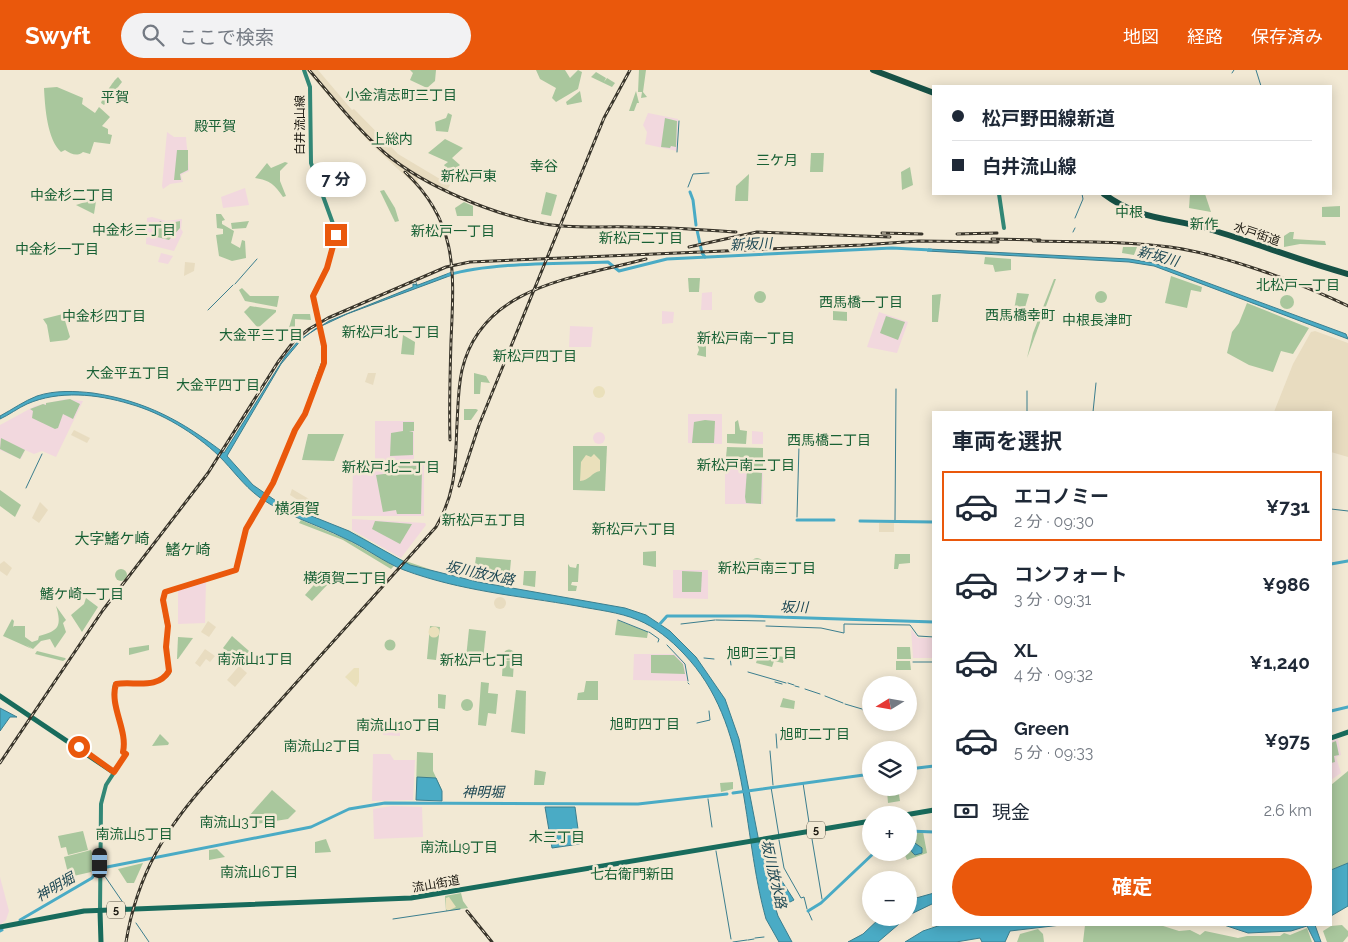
<!DOCTYPE html>
<html lang="ja">
<meta charset="utf-8">
<style>
body{margin:0;font-family:Raleway,"Noto Sans JP",sans-serif;background:#f2f2f3;color:#1f2937;height:100vh;display:flex;flex-direction:column;font-size:19px;white-space:nowrap}
*{box-sizing:border-box;margin:0}
p{font-size:16px;color:#747a83}
.icon{flex:none;width:28px;height:28px;fill:none;stroke:currentColor;stroke-width:2;stroke-linecap:round;stroke-linejoin:round}
.map{position:relative;flex:1;overflow:hidden}
.side{position:absolute;left:932px;top:341px;width:400px;height:515px;display:flex;flex-direction:column;background:#fff;border-radius:0px;box-shadow:0 2px 12px #0003}
.side>*{flex:none}
.hud{position:absolute;left:932px;top:15px;width:400px;height:110px;border-radius:0px;box-shadow:0 2px 12px #0003;display:grid;align-content:center;height:110px;padding:0 20px;background:#fff}
.needle{width:32px;rotate:259deg}
.controls{position:absolute;left:862px;top:606px;display:grid;gap:10px}
.controls a{display:grid;place-items:center;width:55px;height:55px;border-radius:50%;background:#fff;box-shadow:0 2px 12px #0003;font-size:25px}
.end{position:absolute;width:22px;height:22px;margin:-11px;border:6px solid #ea580c;background:#fff;box-shadow:0 0 0 2px #fff}
.from{border-radius:50%}
.bubble{position:absolute;height:35px;border-radius:18px;background:#fff;box-shadow:0 2px 12px #0003;font-size:16px;font-weight:700;line-height:35px;text-align:center}
.car{position:absolute;width:15px;height:30px;margin:-15px -8px;border-radius:6px;box-shadow:0 0 4px 1px #0007;background:linear-gradient(#222 24%,#8ab4d8 0 40%,#222 0 76%,#8ab4d8 0 86%,#222 0)}
.hud b{display:flex;align-items:center;gap:18px;height:48px;font-size:19px}
.hud b+b{border-top:1px solid #e0e1e3}
.hud i{width:12px;height:12px;background:#1f2937}
ul{padding:0;list-style:none}
li{display:flex;align-items:center;gap:15px;height:70px;margin:0 10px 8px;padding:0 10px;border:2px solid transparent;border-radius:0px}
li div{flex:1}
li b{display:block;font-size:19px}
li em{font-style:normal;font-weight:700}
li.selected{border-color:#ea580c}
li>.icon{width:45px;height:45px;stroke-width:1.5}
h2{padding:0 20px;font-size:22px;line-height:60px}
.pay{display:flex;align-items:center;gap:12px;height:55px;padding:0 20px;font-size:19px}
.pay p{margin-inline-start:auto}
.action{display:flex;gap:10px;margin-top:auto;padding:10px 20px}
.action a{flex:1;height:58px;border-radius:30px;background:#ea580c;color:#fff;font-size:20px;font-weight:700;line-height:58px;text-align:center}
header{display:flex;align-items:center;gap:30px;box-sizing:border-box;height:70px;padding:0 25px;background:#ea580c;color:#fff}
header strong{font-size:24px}
nav{display:flex;gap:28px;margin-inline-start:auto;font-size:18px}
.search{width:350px;height:45px;background:#f2f2f3;display:flex;align-items:center;gap:12px;box-sizing:border-box;padding:0 18px;border-radius:28px;color:#747a83;font-size:19px}
.map>svg:first-child{display:block}
.built{fill:#e8dcc0}
.education{fill:#f2d8de}
.green{fill:#a9c79d}
.sand{fill:#eae0bb}
.water{fill:#4aabc5;stroke:#3b7e8e}
.lines{fill:none;stroke-linecap:round;stroke-linejoin:round}
.stream{stroke:#3b7e8e;stroke-width:1}
.river{stroke:#4aabc5;stroke-width:3}
.secondary{stroke:#328776;stroke-width:4}
.primary{stroke:#186b5c;stroke-width:5}
.highway{stroke:#165146;stroke-width:6}
.rail-casing{stroke:#39352b;stroke-width:3}
.rail{stroke:#f2e9d4;stroke-width:1;stroke-dasharray:4;stroke-linecap:butt}
.route{stroke:#ea580c;stroke-width:6}
.labels{text-anchor:middle;stroke-width:5;stroke-linejoin:round;paint-order:stroke}
.shield{fill:#f2e9d4;stroke:#5a5549;stroke-width:1}
.shield-label{font-size:11px;font-weight:bold;fill:#19160e}
.street-label{font-size:12px;fill:#19160e;stroke:#f2e9d4}
.neighbourhood-label{font-size:14px;fill:#196135;stroke:#f2e9d4}
.water-label{font-size:14px;font-style:italic;fill:#1c4753;stroke:#f2e9d4}
.quarter-label{font-size:15px;fill:#196135;stroke:#f2e9d4}
</style>
<header>
<strong>Swyft</strong>
<div class="search"><svg class="icon" aria-label="search" viewBox="0 0 24 24"><circle cx="10" cy="10" r="6"/><path d="M15 15l6 6"/></svg>ここで検索</div>
<nav><a>地図</a><a>経路</a><a>保存済み</a></nav>
</header>
<div class="map">
<svg width="1348" height="872" viewBox="0 0 1348 872">
<rect width="100%" height="100%" fill="#f2e9d4"/>
<g class="built">
<path d="M306,0H318L352,40L354,39L398,84L450,115L446,122L419,108L417,111L419,113L417,116L414,114L370,73Z"/>
<path d="M185,192L195,193L194,201L184,206Z"/>
<path d="M1315,261L1348,273V387L1331,382V342H1274L1293,294L1311,262Z"/>
<path d="M368,303H376L373,315L365,312Z"/>
<path d="M74,360L90,368L87,373L71,365Z"/>
<path d="M292,419L309,429L305,436H299L301,432L290,425Z"/>
<path d="M40,432L48,440L39,453L32,448Z"/>
<path d="M894,452V462H879V453Z"/>
<path d="M4,491L12,498L7,506L0,501V494Z"/>
<circle cx="500" cy="533" r="6"/>
<path d="M208,551L216,557L209,567L201,562Z"/>
<path d="M205,579L215,586L210,592L206,589L200,597L195,593Z"/>
<path d="M239,596L247,603L235,617L227,610Z"/>
</g>
<g class="education">
<path d="M648,43L678,49L677,81L645,74L647,62L643,55Z"/>
<path d="M167,62L174,67H186L189,101L181,105L183,112L170,114L163,119L162,116Z"/>
<path d="M245,118L249,135L223,138L221,127Z"/>
<path d="M152,147L166,151L182,149L181,159L183,162L174,181L146,174L147,148Z"/>
<path d="M161,183L173,186L168,194L158,192Z"/>
<path d="M712,222V240H701L702,223Z"/>
<path d="M662,241L674,242L673,253L662,254Z"/>
<path d="M879,242L908,252L897,283L867,277Z"/>
<path d="M570,256L593,257L591,277H569Z"/>
<path d="M66,329L83,331L56,387L42,381L34,384L25,380L21,389L0,380V355L35,336Z"/>
<path d="M688,344H722V374L688,373Z"/>
<path d="M375,351H414V392L375,391Z"/>
<path d="M752,361L763,362V374H752Z"/>
<circle cx="599" cy="368" r="6"/>
<path d="M353,393L424,394V446H352Z"/>
<path d="M725,399L763,400V434H725Z"/>
<path d="M352,449L425,453L426,455L401,488L352,460Z"/>
<path d="M673,500H708V529L673,528Z"/>
<path d="M206,511L205,553L178,554V519Z"/>
<path d="M911,559L918,568H934V588H913Z"/>
<path d="M634,584H675L684,594L687,611L633,610Z"/>
<path d="M384,652L400,653V666L383,665Z"/>
<path d="M1338,669L1341,685L1336,687L1341,703L1331,710V671Z"/>
<path d="M373,684H390L394,690H415L413,730L372,731Z"/>
<path d="M392,736L422,737L423,767L374,769L373,739Z"/>
<path d="M0,807L9,841L6,850L0,855Z"/>
</g>
<g class="green">
<path d="M410,0H436L435,11L427,18L410,10L413,3Z"/>
<path d="M536,0H565L570,8L578,0L582,2L578,19L556,32L552,28L556,18L540,9Z"/>
<path d="M639,0H646L643,22L647,27L641,28L642,22H638Z"/>
<path d="M596,2L606,8L604,12L607,8L615,13L612,17L591,7Z"/>
<path d="M118,7L122,12L104,35L101,33C103,27 113,11 118,7Z"/>
<path d="M57,17L83,28L82,34L95,43L99,37L110,47L102,56L108,59V64L112,65L110,74L94,72L90,84L83,82C77,87 71,84 65,80L61,82C47,69 45,37 44,18Z"/>
<path d="M580,21L582,32L567,35L566,32Z"/>
<path d="M636,21L639,33H637L634,41H629Z"/>
<path d="M448,43L452,45L448,62L436,61L435,52L446,48Z"/>
<path d="M665,48L677,51L676,77L671,76L670,78L661,77Z"/>
<path d="M445,69L463,78L452,88L460,95L450,103L444,95L448,92L428,83Z"/>
<path d="M177,80H188V100L180,104L181,110H174Z"/>
<path d="M811,83H824L823,102H810Z"/>
<path d="M285,92L288,93L280,101V111L286,126L283,127C275,115 270,110 255,108L267,93L271,98Z"/>
<path d="M910,97L913,115L902,120L901,102Z"/>
<path d="M749,104L748,131H735L736,116Z"/>
<path d="M384,120L395,138L399,151L395,152L380,121Z"/>
<path d="M546,122L557,125L551,146L541,144Z"/>
<path d="M1190,124H1205L1211,142L1189,138Z"/>
<path d="M88,131H96L94,144L76,135Z"/>
<path d="M464,132L473,136V146H457L455,138Z"/>
<path d="M1340,136V147H1322V137Z"/>
<path d="M216,144H221L225,150L222,151V154L234,161L231,173L240,178L242,170L245,171L246,188L232,191L219,186L216,165L223,164V159L217,158Z"/>
<path d="M160,151L166,154L180,151V158L169,170L153,166L154,154L158,155Z"/>
<path d="M249,151L246,158L232,159L231,153Z"/>
<path d="M1290,162H1294L1293,169L1325,171L1326,175L1300,174L1284,177V166Z"/>
<path d="M1123,177H1137L1134,185L1122,183Z"/>
<path d="M985,187L1011,189V200L995,202L993,195L984,194Z"/>
<path d="M1171,206L1202,217L1201,222L1191,220L1187,238L1165,233Z"/>
<path d="M688,208H700L699,222H689Z"/>
<path d="M1054,209H1056L1027,288L1033,263Z"/>
<path d="M242,218L250,226H279L277,237L245,231L239,220Z"/>
<circle cx="760" cy="227" r="6"/>
<circle cx="1101" cy="227" r="6"/>
<path d="M1017,223L1029,224L1024,241L1014,240Z"/>
<path d="M941,224L938,252H932V225Z"/>
<circle cx="1287" cy="232" r="7"/>
<path d="M1247,233L1309,258L1293,284L1281,281L1273,302L1249,295L1227,283L1232,262L1239,253Z"/>
<path d="M250,236L276,240V242L258,258L244,242Z"/>
<path d="M833,241L847,242V251L833,250Z"/>
<path d="M63,244L70,267L67,270L50,272L47,255L43,249Z"/>
<path d="M293,244H310L311,250L295,249V260L288,261Z"/>
<path d="M886,246L905,252L898,270L880,263Z"/>
<path d="M698,264L707,265V271L704,274L706,277V287L697,285L699,280L696,270L699,268L696,267Z"/>
<path d="M403,265L415,272L414,285L401,284Z"/>
<path d="M474,303L486,306L490,313L481,312L480,324H474Z"/>
<path d="M70,329L80,334L73,349L63,344L58,358L55,359L32,348L33,341L30,339L43,334L46,335V333Z"/>
<path d="M464,339H476L478,340L471,350H464Z"/>
<path d="M705,350L715,351L714,373H692L694,352Z"/>
<path d="M738,350L740,360L747,361L746,374L727,373V364H735V352Z"/>
<path d="M403,352H414V361H409L413,362V385L390,386L391,363L403,361Z"/>
<path d="M308,364H344L334,391L302,390Z"/>
<path d="M1,368L25,380L20,389L0,379Z"/>
<path d="M573,376H607L605,421L573,420Z"/>
<path d="M727,377L763,378V398L725,397Z"/>
<path d="M393,395L422,396L421,444H397L396,440L383,442L376,405L392,403Z"/>
<path d="M747,400L762,403L761,434L746,433L745,427Z"/>
<path d="M0,420L21,435L15,447L0,436Z"/>
<path d="M301,450L346,469L394,496L391,499L343,470L299,453Z"/>
<path d="M375,451L412,454L400,474L372,459Z"/>
<path d="M352,461L394,487L432,500L410,495L394,489Z"/>
<path d="M656,481V497L643,495V482Z"/>
<path d="M895,484H910V493L899,494L898,499H894Z"/>
<path d="M476,487L511,490L509,511L476,506L474,502Z"/>
<circle cx="757" cy="494" r="6"/>
<path d="M568,494L570,497L576,498L577,494H579L578,512H572L571,515L577,516L576,521H568Z"/>
<circle cx="121" cy="505" r="6"/>
<path d="M524,501H536L535,517L523,515Z"/>
<path d="M682,501L702,502L701,522H682Z"/>
<path d="M320,508L329,513L312,531L305,525Z"/>
<path d="M86,528L98,537L82,562L71,545L84,534Z"/>
<path d="M56,536L66,550L63,553L66,562L55,578L50,569L41,571L33,579L26,575L32,579L3,566L12,549L14,551L13,557L14,556H25V567L32,572L38,570L39,566C59,561 62,556 56,536Z"/>
<path d="M617,550L648,562L647,568L615,565Z"/>
<path d="M430,556L440,557L436,590L427,589Z"/>
<path d="M469,559L486,561L483,590L466,588Z"/>
<path d="M232,566L249,581L240,592L223,578Z"/>
<path d="M178,567L193,568L178,589H177Z"/>
<circle cx="390" cy="575" r="5.5"/>
<path d="M149,575V580L129,585V578Z"/>
<path d="M897,577H910L911,589H897Z"/>
<circle cx="509" cy="585" r="5.5"/>
<path d="M37,581L65,588L66,589L63,591L35,584Z"/>
<path d="M759,583H767V585L785,587L783,593L774,591L772,597L756,593Z"/>
<path d="M651,585H674L683,594L685,604L651,603Z"/>
<path d="M503,591H514L513,607L502,606Z"/>
<path d="M896,591H910L911,600H896Z"/>
<path d="M586,611H598V630H577L578,623L584,622Z"/>
<path d="M481,612L489,613L488,623L498,624L496,644L488,643L486,656L478,655Z"/>
<path d="M516,620L526,621L525,664L511,662Z"/>
<path d="M438,624L446,625L445,639L438,638Z"/>
<path d="M783,628L795,631L794,639L780,637Z"/>
<circle cx="467" cy="635" r="6"/>
<path d="M160,664L169,673L168,675L152,676Z"/>
<path d="M1336,671L1339,685L1334,686L1335,692L1331,693V673Z"/>
<path d="M417,682L433,683V701L442,720H416Z"/>
<path d="M535,700L546,702L544,715H534Z"/>
<path d="M1348,701V793L1331,800V715Z"/>
<path d="M733,712V719L721,722L720,713Z"/>
<path d="M898,719L900,731L888,733L887,721Z"/>
<path d="M272,720L296,741L288,749L256,754L249,746Z"/>
<path d="M83,761L88,780L68,785L66,777L61,778L58,766Z"/>
<path d="M909,762H923L927,783L907,790L904,783L909,782Z"/>
<path d="M326,769L331,782L315,783V772Z"/>
<path d="M217,779L225,787L209,790V780Z"/>
<path d="M91,780L95,793L91,802L69,807L64,787Z"/>
<path d="M143,793L134,813H127L118,799Z"/>
<path d="M461,823L463,831L468,838L446,841L445,826Z"/>
<path d="M1085,855H1160L1179,861L1190,860L1200,865L1205,861L1238,868L1247,866H1280L1284,863L1290,865L1307,858L1312,872H1083Z"/>
<path d="M1342,855L1348,861V866L1343,872H1327L1323,861L1331,856Z"/>
<path d="M1038,859L1043,864L1044,872H1017L1020,864Z"/>
</g>
<g class="sand">
<circle cx="599" cy="322" r="6"/>
<path d="M594,384L600,390V401C592,402 589,411 580,411L581,392L586,385L591,387Z"/>
<circle cx="434" cy="562" r="5.5"/>
<path d="M354,598H359V612L356,617L345,607Z"/>
<path d="M449,827L456,837L448,841L446,839V828Z"/>
</g>
<g class="water">
<path d="M928,179L1129,189L1154,193L1346,264L1348,269L1154,196L1129,192L927,181Z"/>
<path d="M452,202V205L347,244L315,259L302,269L281,294L227,386L253,415L279,433L349,461L410,495L478,512L625,538L646,545L670,561L696,587L725,629L739,669L760,777L794,830L782,836L771,816L769,817L778,846L792,872H779L766,849C741,760 751,654 684,584C671,570 655,557 638,550C619,542 597,540 577,536C520,526 460,521 404,500C383,492 365,477 344,468C316,454 286,446 259,427C243,415 233,400 219,386C195,363 162,343 130,334C97,324 59,320 27,334C18,338 9,345 0,349V346C13,339 24,331 37,326C55,320 75,321 93,323C146,331 182,351 224,383L286,285L299,270L329,251L413,217V214L418,215Z"/>
<path d="M0,638L17,647H10L0,661Z"/>
<path d="M417,707L436,708L442,721V731L416,730Z"/>
<path d="M545,737H575L580,774L552,778Z"/>
<path d="M909,769L922,778V783L915,785C909,780 909,776 909,769Z"/>
<path d="M1348,793V836L1331,846V800Z"/>
<path d="M934,823V833L909,845V830Z"/>
<path d="M880,848H906L878,872H848L863,864Z"/>
<path d="M941,855H1061L1010,861L1005,872H982L980,868L956,872H905L923,861Z"/>
<path d="M1224,855H1315L1321,872H1315L1307,856L1291,861L1248,863Z"/>
</g>
<g class="lines">
<g class="stream">
<path d="M1256,0L1261,16"/>
<path d="M1232,3L1234,0"/>
<path d="M677,82L679,51"/>
<path d="M688,117L693,104L709,103"/>
<path d="M1075,148L1083,129L1082,124"/>
<path d="M1073,162L1075,158"/>
<path d="M415,209L417,216"/>
<path d="M235,214L257,189"/>
<path d="M208,240L233,215"/>
<path d="M1027,342V321"/>
<path d="M1093,342L1096,313"/>
<path d="M26,418L42,384"/>
<path d="M1331,439L1348,441"/>
<path d="M797,447L799,376"/>
<path d="M895,451L896,319"/>
<path d="M618,550L648,562"/>
<path d="M716,550L765,551"/>
<path d="M681,554L715,550"/>
<path d="M766,556L821,558L844,563V554L910,555L918,566L934,567"/>
<path d="M649,562L659,569L658,572"/>
<path d="M667,575L685,594L688,611"/>
<path d="M729,580L731,595"/>
<path d="M704,588L714,589"/>
<path d="M913,592H934"/>
<path d="M748,602L786,613"/>
<path d="M775,612L782,614"/>
<path d="M688,613L689,614"/>
<path d="M788,613L794,615"/>
<path d="M795,616L799,617"/>
<path d="M805,619L820,624"/>
<path d="M825,626L843,633"/>
<path d="M845,634L862,639"/>
<path d="M863,640L871,643"/>
<path d="M697,653L710,650L709,641"/>
<path d="M776,664L777,678"/>
<path d="M770,681L773,715"/>
<path d="M803,713L810,759"/>
<path d="M771,717L779,766"/>
<path d="M708,726V727"/>
<path d="M708,729L712,757"/>
<path d="M811,763L822,829"/>
<path d="M779,770L784,798L801,828L804,827L807,839"/>
<path d="M716,781L731,869"/>
<path d="M104,805L126,837"/>
<path d="M96,806L97,800"/>
<path d="M808,841L812,850"/>
<path d="M393,849L460,839"/>
<path d="M136,853L149,872"/>
<path d="M755,868L764,867"/>
<path d="M748,870L754,869"/>
<path d="M733,872L747,870"/>
</g>
<g class="river">
<path d="M690,122L693,130L696,155"/>
<path d="M697,160L702,183L705,187"/>
<path d="M448,205C492,192 561,194 608,192L619,201L667,189L892,178L931,180"/>
<path d="M797,450H834"/>
<path d="M860,451L934,452"/>
<path d="M1331,494L1348,491"/>
<path d="M658,556L667,546H748L934,552"/>
<path d="M1331,641L1348,637"/>
<path d="M909,699L934,696"/>
<path d="M733,723L871,704"/>
<path d="M909,761L934,762"/>
<path d="M102,798L311,757L349,739L385,733L638,734L727,724"/>
<path d="M808,841L821,833L875,782"/>
<path d="M20,850L92,808L97,800"/>
<path d="M0,861L2,860"/>
</g>
<g class="secondary">
<path d="M999,124L1004,158"/>
<path d="M100,841L101,734L106,715L126,684L123,682C128,660 109,636 115,614C134,611 155,619 169,603L166,577L168,560L163,531L165,522L236,500L246,459L273,413L295,360L305,344L323,293L324,276L313,226L327,198L336,162L311,93L310,17L304,0"/>
</g>
<g class="primary">
<path d="M0,626L113,702"/>
<path d="M1331,668L1348,662"/>
<path d="M905,745L934,740"/>
<path d="M100,841L101,872"/>
<path d="M0,857L84,841L411,828L871,751"/>
</g>
<g class="highway">
<path d="M873,0L934,23"/>
<path d="M1104,124C1140,151 1169,147 1209,159C1256,173 1301,191 1348,204"/>
</g>
<defs>
<g id="rail">
<path d="M309,0C334,29 357,59 386,84C426,117 494,145 545,154C574,159 604,156 633,157C667,157 701,160 736,162"/>
<path d="M405,102C459,153 454,203 451,271C450,304 449,337 450,370"/>
<path d="M882,163L922,164"/>
<path d="M957,164L997,163"/>
<path d="M992,169L1040,170"/>
<path d="M1033,171C1078,172 1125,171 1170,177C1225,185 1298,212 1348,236"/>
<path d="M689,177L757,162L890,167"/>
<path d="M459,416L479,355L604,48L630,0"/>
<path d="M0,693L103,540L208,403L278,292L294,271L309,259L328,248L446,197L470,192L862,175L919,171L998,172"/>
<path d="M207,712L436,457C457,421 455,393 457,354C458,336 458,318 462,300C482,215 575,208 646,189"/>
<path d="M467,841L492,872"/>
<path d="M126,872C137,805 166,757 211,708"/>
</g>
</defs>
<use href="#rail" class="rail-casing"/>
<use href="#rail" class="rail"/>
</g>
<g class="lines">
<path class="route" d="M79,677L114,702L126,684L123,682C128,660 109,636 116,614C134,611 158,620 169,601L166,577L168,556L163,530L165,522L236,500L246,459L273,413L295,360L305,344L324,293V276L313,226L327,198L336,165"/>
</g>
<g class="labels">
<g class="shield">
<rect x="807" y="751.5" width="18" height="17" rx="4"/>
<rect x="107" y="831.5" width="18" height="17" rx="4"/>
</g>
<g class="shield-label">
<text x="816" y="764">5</text>
<text x="116" y="844">5</text>
</g>
<g class="street-label">
<text transform="translate(300 55) rotate(-90)" y="4">白井流山線</text>
<text transform="translate(1257 164) rotate(19)" y="4">水戸街道</text>
<text transform="translate(436 814) rotate(-10)" y="4">流山街道</text>
</g>
<g class="neighbourhood-label">
<text x="401" y="30">小金清志町三丁目</text>
<text x="115" y="32">平賀</text>
<text x="215" y="61">殿平賀</text>
<text x="392" y="74">上総内</text>
<text x="777" y="95">三ケ月</text>
<text x="544" y="101">幸谷</text>
<text x="469" y="111">新松戸東</text>
<text x="72" y="130">中金杉二丁目</text>
<text x="1129" y="147">中根</text>
<text x="1204" y="159">新作</text>
<text x="134" y="165">中金杉三丁目</text>
<text x="453" y="166">新松戸一丁目</text>
<text x="641" y="173">新松戸二丁目</text>
<text x="57" y="184">中金杉一丁目</text>
<text x="1298" y="220">北松戸一丁目</text>
<text x="861" y="237">西馬橋一丁目</text>
<text x="1020" y="250">西馬橋幸町</text>
<text x="104" y="251">中金杉四丁目</text>
<text x="1097" y="255">中根長津町</text>
<text x="391" y="267">新松戸北一丁目</text>
<text x="261" y="270">大金平三丁目</text>
<text x="746" y="273">新松戸南一丁目</text>
<text x="535" y="291">新松戸四丁目</text>
<text x="128" y="308">大金平五丁目</text>
<text x="218" y="320">大金平四丁目</text>
<text x="829" y="375">西馬橋二丁目</text>
<text x="746" y="400">新松戸南二丁目</text>
<text x="391" y="402">新松戸北二丁目</text>
<text x="484" y="455">新松戸五丁目</text>
<text x="634" y="464">新松戸六丁目</text>
<text x="767" y="503">新松戸南三丁目</text>
<text x="345" y="513">横須賀二丁目</text>
<text x="82" y="529">鰭ケ崎一丁目</text>
<text x="762" y="588">旭町三丁目</text>
<text x="255" y="594">南流山1丁目</text>
<text x="482" y="595">新松戸七丁目</text>
<text x="645" y="659">旭町四丁目</text>
<text x="398" y="660">南流山10丁目</text>
<text x="815" y="669">旭町二丁目</text>
<text x="322" y="681">南流山2丁目</text>
<text x="238" y="757">南流山3丁目</text>
<text x="134" y="769">南流山5丁目</text>
<text x="557" y="772">木三丁目</text>
<text x="459" y="782">南流山9丁目</text>
<text x="259" y="807">南流山6丁目</text>
<text x="632" y="809">七右衛門新田</text>
</g>
<g class="water-label">
<text transform="translate(751 174) rotate(-3)" y="5">新坂川</text>
<text transform="translate(1158 186) rotate(15)" y="5">新坂川</text>
<text transform="translate(480 503) rotate(12)" y="5">坂川放水路</text>
<text transform="translate(794 537) rotate(1)" y="5">坂川</text>
<text x="483" y="727">神明堀</text>
<text transform="translate(774 804) rotate(77)" y="5">坂川放水路</text>
<text transform="translate(55 817) rotate(-30)" y="5">神明堀</text>
</g>
<g class="quarter-label">
<text x="297" y="444">横須賀</text>
<text x="112" y="474">大字鰭ケ崎</text>
<text x="188" y="485">鰭ケ崎</text>
</g>
</g>
</svg>
<div class="controls">
<a><svg class="needle" viewBox="-14 -14 28 28"><path d="M0-13l5 13h-10z" fill="#e53935"/><path d="M0 13l5-13h-10z" fill="#747a83"/></svg></a>
<a><svg class="icon" aria-label="layers" viewBox="0 0 24 24"><path d="M12 4l9 5-9 5-9-5zM3 14l9 5 9-5"/></svg></a>
<a>+</a>
<a>−</a>
</div>
<i class="end from" style="left:79px;top:677px"></i>
<i class="end" style="left:336px;top:165px"></i>
<div class="bubble" style="left:306px;top:92px;width:60px">7 分</div>
<i class="car" style="left:100px;top:793px;rotate:0deg"></i>
<div class="hud">
<b><i class="from"></i>松戸野田線新道</b>
<b><i></i>白井流山線</b>
</div>
<section class="side">
<h2>車両を選択</h2>
<ul>
<li class="selected"><svg class="icon" aria-label="car" viewBox="0 0 24 24"><path d="M5 17H2v-5l4-1 3-4h7l3 4 3 1v5h-3M9 17h6M6 11h13"/><circle cx="7" cy="17" r="2"/><circle cx="17" cy="17" r="2"/></svg><div><b>エコノミー</b><p>2 分 · 09:30</p></div><em>¥731</em></li>
<li><svg class="icon" aria-label="car" viewBox="0 0 24 24"><path d="M5 17H2v-5l4-1 3-4h7l3 4 3 1v5h-3M9 17h6M6 11h13"/><circle cx="7" cy="17" r="2"/><circle cx="17" cy="17" r="2"/></svg><div><b>コンフォート</b><p>3 分 · 09:31</p></div><em>¥986</em></li>
<li><svg class="icon" aria-label="car" viewBox="0 0 24 24"><path d="M5 17H2v-5l4-1 3-4h7l3 4 3 1v5h-3M9 17h6M6 11h13"/><circle cx="7" cy="17" r="2"/><circle cx="17" cy="17" r="2"/></svg><div><b>XL</b><p>4 分 · 09:32</p></div><em>¥1,240</em></li>
<li><svg class="icon" aria-label="car" viewBox="0 0 24 24"><path d="M5 17H2v-5l4-1 3-4h7l3 4 3 1v5h-3M9 17h6M6 11h13"/><circle cx="7" cy="17" r="2"/><circle cx="17" cy="17" r="2"/></svg><div><b>Green</b><p>5 分 · 09:33</p></div><em>¥975</em></li>
</ul>
<div class="pay"><svg class="icon" aria-label="cash" viewBox="0 0 24 24"><path d="M3 7h18v10H3z"/><circle cx="12" cy="12" r="2"/></svg>現金<p>2.6 km</p></div>
<div class="action"><a>確定</a></div>
</section>
</div>
